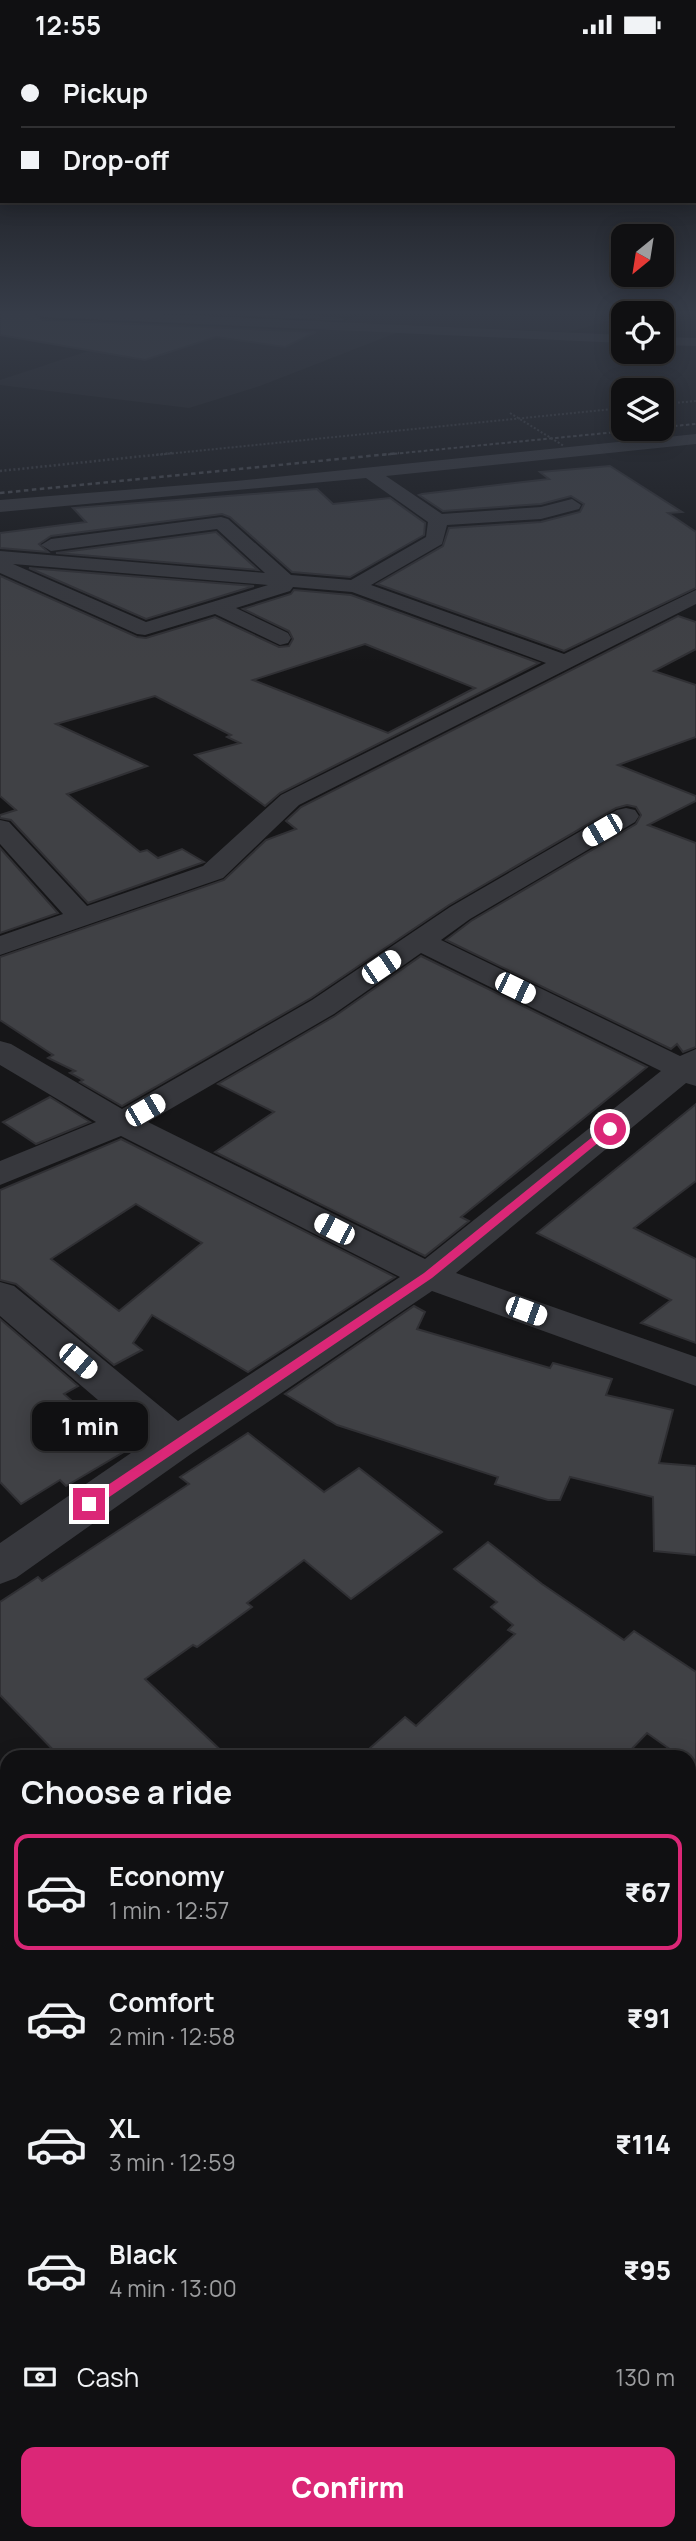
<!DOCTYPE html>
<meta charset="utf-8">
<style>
body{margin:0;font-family:Manrope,sans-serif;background:#1e1e20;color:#f1f3f6;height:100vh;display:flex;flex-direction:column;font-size:26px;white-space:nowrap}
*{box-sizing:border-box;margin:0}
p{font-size:23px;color:#9c9d9f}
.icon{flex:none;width:38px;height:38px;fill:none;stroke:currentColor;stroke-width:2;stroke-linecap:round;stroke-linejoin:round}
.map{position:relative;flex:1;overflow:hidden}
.details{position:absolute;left:0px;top:1701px;width:696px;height:791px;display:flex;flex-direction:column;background:#101012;border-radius:21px 21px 0 0;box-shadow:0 4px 18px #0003,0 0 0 2px #303032}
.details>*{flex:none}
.banner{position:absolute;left:0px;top:0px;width:696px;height:154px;box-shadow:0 4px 18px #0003,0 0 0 2px #303032;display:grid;align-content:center;height:154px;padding:0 21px;background:#101012}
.needle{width:46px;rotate:210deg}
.tools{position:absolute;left:611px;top:175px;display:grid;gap:14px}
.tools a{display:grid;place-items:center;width:63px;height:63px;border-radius:14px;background:#101012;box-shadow:0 4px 18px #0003,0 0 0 2px #303032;font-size:35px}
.end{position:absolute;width:32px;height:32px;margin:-16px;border:9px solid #db2777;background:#fff;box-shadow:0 0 0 4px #fff}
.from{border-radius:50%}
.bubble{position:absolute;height:49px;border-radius:14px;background:#101012;box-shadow:0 4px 18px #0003,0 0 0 2px #303032;font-size:23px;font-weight:800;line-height:49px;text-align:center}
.car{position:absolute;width:21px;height:42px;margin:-21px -10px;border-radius:9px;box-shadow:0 0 5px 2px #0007;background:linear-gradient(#fff 24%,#345 0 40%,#fff 0 76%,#345 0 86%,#fff 0)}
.banner b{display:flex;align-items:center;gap:24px;height:66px;font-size:26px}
.banner b+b{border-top:2px solid #303032}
.banner i{width:18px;height:18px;background:#f1f3f6}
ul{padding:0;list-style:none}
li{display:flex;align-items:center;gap:21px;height:116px;margin:0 14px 10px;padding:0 7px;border:4px solid transparent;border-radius:14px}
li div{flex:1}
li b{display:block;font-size:26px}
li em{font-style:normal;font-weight:800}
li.on{border-color:#db2777}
li>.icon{width:63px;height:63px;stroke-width:1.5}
h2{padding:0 21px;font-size:32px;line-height:84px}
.pay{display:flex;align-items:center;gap:18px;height:77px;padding:0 21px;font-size:26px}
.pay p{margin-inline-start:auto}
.button{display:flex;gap:14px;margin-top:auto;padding:14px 21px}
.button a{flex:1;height:80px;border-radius:14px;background:#db2777;color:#fff;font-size:28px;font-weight:800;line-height:80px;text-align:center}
.status{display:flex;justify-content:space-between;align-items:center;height:49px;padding:0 35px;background:#101012;direction:ltr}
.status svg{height:19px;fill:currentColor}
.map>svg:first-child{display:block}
.built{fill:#222225}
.building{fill:#404145;stroke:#303034;stroke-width:2;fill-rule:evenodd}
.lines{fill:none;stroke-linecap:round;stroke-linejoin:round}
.path-far1{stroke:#3d3f44;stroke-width:2;stroke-dasharray:2 2;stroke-linecap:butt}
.path{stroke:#3d3f44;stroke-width:2.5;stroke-dasharray:2 2.5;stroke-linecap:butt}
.minor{fill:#37383d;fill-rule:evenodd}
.rail-far1{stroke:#4a4c52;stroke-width:2;stroke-dasharray:3.5 2.5;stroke-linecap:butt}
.rail{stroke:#4a4c52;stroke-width:2.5;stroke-dasharray:4.5 3.5;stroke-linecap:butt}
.path-bridge{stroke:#3d3f44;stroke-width:2;stroke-dasharray:2 2;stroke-linecap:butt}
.route{fill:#db2777}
</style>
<div class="status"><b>12:55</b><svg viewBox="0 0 49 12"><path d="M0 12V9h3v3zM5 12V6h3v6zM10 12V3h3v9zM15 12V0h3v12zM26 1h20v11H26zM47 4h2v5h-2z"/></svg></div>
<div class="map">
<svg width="696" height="2492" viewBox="0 0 696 2492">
<rect width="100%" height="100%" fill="#161618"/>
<g class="built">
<path d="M362,264H633H623V268L568,283L343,273Z"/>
<path d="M176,273L396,284L260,337L189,359L0,336V331Z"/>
</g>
<g class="building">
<path d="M0,264H33L43,271L316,283L285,298L216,288L145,311L0,286Z"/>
<path d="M199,264H275L343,270L342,271Z"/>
<path d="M610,417L682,463L668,464L696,483V539L564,602L377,535L443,497L449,479L541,473L580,463L584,455L571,447L541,455L443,462L419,446L422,445L549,430L540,423Z"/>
<path d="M317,440L333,455L390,449L425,474L424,486L350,528L292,523L230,468L222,465L51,487L39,495L48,503L0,499V484L86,473L73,459Z"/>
<path d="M216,483L258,521L56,504Z"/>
<path d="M29,519L254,537L146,570Z"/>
<path d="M0,527L137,588L146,589L215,568L279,598L289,597L293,590L289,582L243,560L291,545L294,541L351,546L539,614L280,744L265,757L195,706L240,694L227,688L231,686L155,647L56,675L147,717L67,745L140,803L147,801L158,809L182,800L204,813L88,854L11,771L0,769V766L16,761L0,747ZM365,595L475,639L388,684L253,631Z"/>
<path d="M678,567L696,573V600L654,622L696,636V688L618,716L696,747V752L648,776L696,794V998L683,1003L677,995L671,1000L446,891L471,872L636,775L641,766L636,758L627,756L616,759L449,856L311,949L122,1057L80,1033L83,1031L70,1024L75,1022L48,1009L53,1006L0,971V908L224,831L266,791L296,780L286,772L301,758Z"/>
<path d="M0,799L58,864L0,884Z"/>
<path d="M421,907L647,1018L461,1168L469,1172L425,1207L215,1103L274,1063L218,1035L335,967Z"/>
<path d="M50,1048L90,1073L36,1095L3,1073Z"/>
<path d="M696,1055V1132L634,1179L696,1210V1294L641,1274L671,1251L537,1184Z"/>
<path d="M121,1090L395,1228L248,1323L152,1266L133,1294L142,1301L114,1316L16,1235L0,1231V1141ZM136,1155L202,1194L119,1262L51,1210Z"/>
<path d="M414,1257L425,1263L417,1280L550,1319L553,1314L612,1330L606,1346L673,1361L659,1414L696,1417V1506L654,1502L653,1448L570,1428L560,1451H548L495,1435L498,1428L337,1376L285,1345Z"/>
<path d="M0,1270L78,1337L64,1345L127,1401L66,1437L60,1431L21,1455L0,1433Z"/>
<path d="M248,1384L324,1443L359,1419L442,1483L351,1550L304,1511L247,1554L252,1558L197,1598L193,1596L145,1630L228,1708H60L0,1646V1553L38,1528L42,1532L189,1435L180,1428Z"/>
<path d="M488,1493L542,1535L624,1591L634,1582L696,1623V1718L690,1714V1708H681L647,1684L624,1708H360L405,1668L416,1677L515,1585L508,1581L513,1576L491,1558L497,1553L454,1520Z"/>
</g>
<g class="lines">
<g class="path-far1">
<path d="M662,355L696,352"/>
<path d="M156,406L623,359"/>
</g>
<path class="path" d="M0,422L173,404"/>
<g class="minor">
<path d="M36,264H138L623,286V294L43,268Z"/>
<path d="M662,288L696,289V297L662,296Z"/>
<path d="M696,385V395L386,427L442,465L541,458L572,450L581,456L579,460L541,470L447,476L442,495L371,536L564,605L696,541V555L299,756L223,829L0,906V887L63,865L0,795V771L9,773L87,857L203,817L281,746L546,614L352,543L293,538L290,542L236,559L288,584L291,589L288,594L280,596L215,565L145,586L137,585L0,524V502L265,524L217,480L51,502L41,496L51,490L221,468L228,470L291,526L351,531L426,488L428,473L366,429L0,463V451L236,432ZM13,515L268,536L146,573Z"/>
<path d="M626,759L635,761L639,767L635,773L470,870L441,891L680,1007L696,1000V1037L686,1034L456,1224L696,1308V1337L432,1242L191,1405L16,1529L0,1535V1494L147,1393L0,1267V1233L14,1237L178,1372L400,1228L121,1087L0,1136V1112L96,1073L0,1016V992L11,995L122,1060L312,951L450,858L617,761ZM421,904L661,1022L425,1210L148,1073L334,965Z"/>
<path d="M0,1742L7,1745V1796L0,1793Z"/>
<path d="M696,1863V1919L690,1922V1866Z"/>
<path d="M111,2485H184L181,2492H108Z"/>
</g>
<g class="rail-far1">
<path d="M662,378L696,375"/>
<path d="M382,406L647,380"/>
</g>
<path class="rail" d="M0,444L399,404"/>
<path class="path-bridge" d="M510,364L564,397"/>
</g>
<linearGradient id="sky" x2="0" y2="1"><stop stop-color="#0c0c0d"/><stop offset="0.43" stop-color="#363c48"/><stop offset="1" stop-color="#363c48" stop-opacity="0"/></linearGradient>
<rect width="696" height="613" fill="url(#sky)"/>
<path class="route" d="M606,1077L615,1080L432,1229L93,1459H84V1452L424,1224Z"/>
</svg>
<div class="tools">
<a><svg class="needle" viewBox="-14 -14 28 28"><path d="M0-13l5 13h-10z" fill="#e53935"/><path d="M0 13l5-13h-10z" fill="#9c9d9f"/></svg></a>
<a><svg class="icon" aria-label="locate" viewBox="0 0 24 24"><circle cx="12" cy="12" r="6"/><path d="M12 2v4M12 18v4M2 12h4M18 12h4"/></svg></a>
<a><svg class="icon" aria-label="layers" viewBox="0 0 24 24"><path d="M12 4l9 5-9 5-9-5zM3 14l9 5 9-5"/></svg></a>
</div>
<i class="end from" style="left:610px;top:1080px"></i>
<i class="end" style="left:89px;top:1455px"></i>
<div class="bubble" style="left:32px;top:1353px;width:116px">1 min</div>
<i class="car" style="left:602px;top:781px;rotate:240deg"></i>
<i class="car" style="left:381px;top:918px;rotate:56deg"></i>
<i class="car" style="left:515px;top:939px;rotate:116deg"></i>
<i class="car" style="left:145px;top:1061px;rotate:60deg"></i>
<i class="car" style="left:334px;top:1180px;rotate:297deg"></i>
<i class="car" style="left:526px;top:1262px;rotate:110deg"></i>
<i class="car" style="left:78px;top:1312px;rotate:130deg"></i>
<div class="banner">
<b><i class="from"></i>Pickup</b>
<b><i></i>Drop-off</b>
</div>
<section class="details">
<h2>Choose a ride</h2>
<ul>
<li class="on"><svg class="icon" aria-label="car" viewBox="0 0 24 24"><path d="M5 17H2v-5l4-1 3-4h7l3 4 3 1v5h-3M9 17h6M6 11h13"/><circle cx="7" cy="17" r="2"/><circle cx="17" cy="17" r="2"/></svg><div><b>Economy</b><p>1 min · 12:57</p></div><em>₹67</em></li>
<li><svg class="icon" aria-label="car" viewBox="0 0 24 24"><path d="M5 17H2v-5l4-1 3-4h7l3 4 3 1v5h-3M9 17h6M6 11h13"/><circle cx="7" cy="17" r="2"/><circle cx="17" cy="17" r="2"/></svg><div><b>Comfort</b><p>2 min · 12:58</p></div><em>₹91</em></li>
<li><svg class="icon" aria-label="car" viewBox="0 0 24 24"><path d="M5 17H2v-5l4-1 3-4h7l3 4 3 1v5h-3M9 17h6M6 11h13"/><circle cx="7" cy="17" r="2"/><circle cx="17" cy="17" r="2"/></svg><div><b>XL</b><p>3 min · 12:59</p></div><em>₹114</em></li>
<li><svg class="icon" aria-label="car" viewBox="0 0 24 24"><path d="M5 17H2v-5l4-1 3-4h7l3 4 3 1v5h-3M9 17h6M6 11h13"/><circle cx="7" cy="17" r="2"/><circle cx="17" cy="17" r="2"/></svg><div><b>Black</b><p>4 min · 13:00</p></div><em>₹95</em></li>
</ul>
<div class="pay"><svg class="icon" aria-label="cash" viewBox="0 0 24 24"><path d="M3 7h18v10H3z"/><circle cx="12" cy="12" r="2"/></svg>Cash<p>130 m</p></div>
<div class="button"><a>Confirm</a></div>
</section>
</div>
